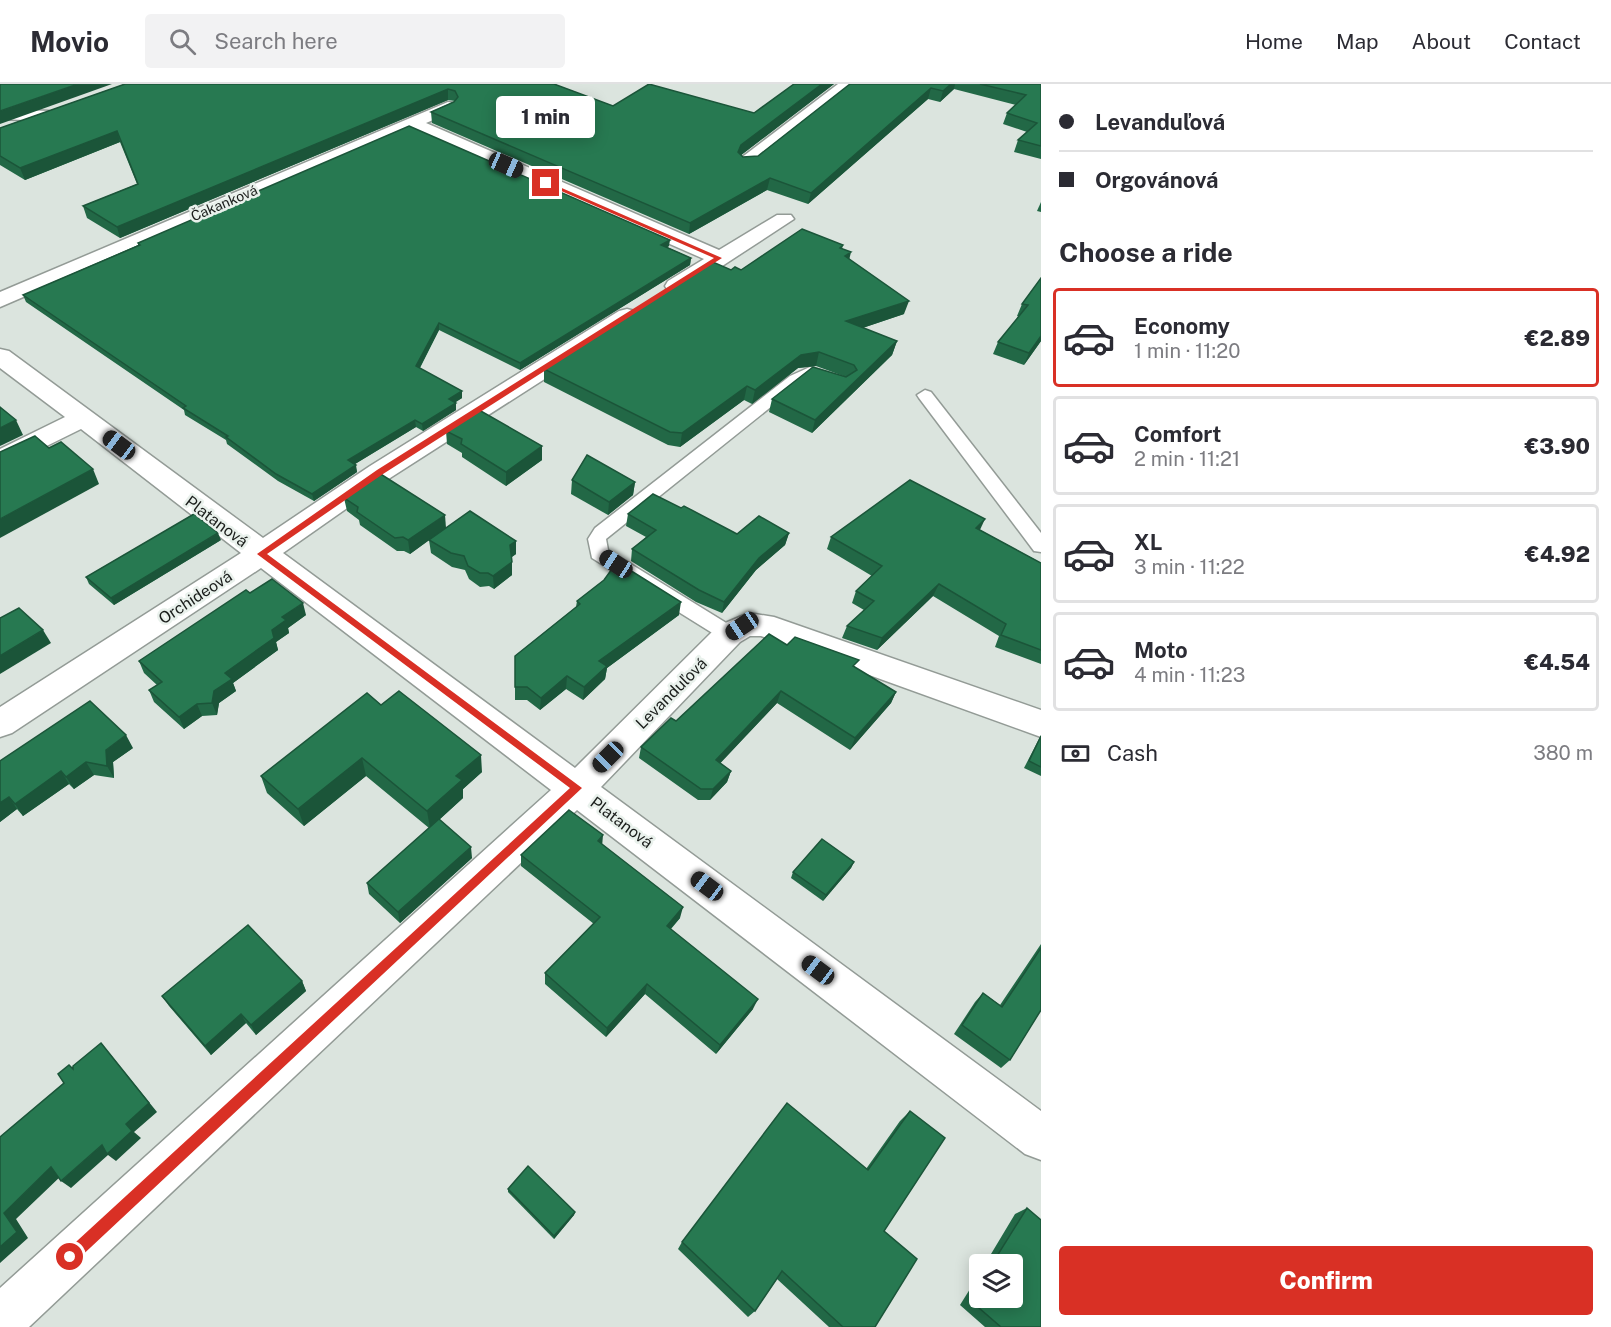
<!DOCTYPE html>
<meta charset="utf-8">
<style>
body{margin:0;font-family:"Public Sans",sans-serif;background:#f2f2f3;color:#2b2b33;height:100vh;display:flex;flex-direction:column;font-size:22px;white-space:nowrap}
*{box-sizing:border-box;margin:0}
p{font-size:20px;color:#7c7c81}
.icon{flex:none;width:33px;height:33px;fill:none;stroke:currentColor;stroke-width:2;stroke-linecap:round;stroke-linejoin:round}
.map{position:relative;flex:1;overflow:hidden}
.drawer{display:flex;flex-direction:column;background:#fff;width:570px}
.drawer>*{flex:none}
.hud{display:grid;align-content:center;height:132px;padding:0 18px;background:#fff}
.tools{position:absolute;left:969px;top:1170px;display:grid;gap:12px}
.tools a{display:grid;place-items:center;width:54px;height:54px;border-radius:6px;background:#fff;box-shadow:0 3px 15px #0003;font-size:30px}
.end{position:absolute;width:27px;height:27px;margin:-14px;border:8px solid #d93025;background:#fff;box-shadow:0 0 0 3px #fff}
.from{border-radius:50%}
.bubble{position:absolute;height:42px;border-radius:6px;background:#fff;box-shadow:0 3px 15px #0003;font-size:20px;font-weight:800;line-height:42px;text-align:center}
.car{position:absolute;width:18px;height:36px;margin:-18px -9px;border-radius:8px;box-shadow:0 0 4px 2px #0007;background:linear-gradient(#222 24%,#8ab4d8 0 40%,#222 0 76%,#8ab4d8 0 86%,#222 0)}
.hud b{display:flex;align-items:center;gap:21px;height:57px;font-size:22px}
.hud b+b{border-top:2px solid #e1e1e2}
.hud i{width:15px;height:15px;background:#2b2b33}
ul{padding:0;list-style:none}
li{display:flex;align-items:center;gap:18px;height:99px;margin:0 12px 9px;padding:0 6px;border:3px solid #e1e1e2;border-radius:6px}
li div{flex:1}
li b{display:block;font-size:22px}
li em{font-style:normal;font-weight:800}
li.on{border-color:#d93025}
li>.icon{width:54px;height:54px;stroke-width:1.5}
h2{padding:0 18px;font-size:27px;line-height:72px}
.pay{display:flex;align-items:center;gap:15px;height:66px;padding:0 18px;font-size:22px}
.pay p{margin-inline-start:auto}
.primary-button{display:flex;gap:12px;margin-top:auto;padding:12px 18px}
.primary-button a{flex:1;height:69px;border-radius:6px;background:#d93025;color:#fff;font-size:24px;font-weight:800;line-height:69px;text-align:center}
header{display:flex;align-items:center;gap:36px;box-sizing:border-box;height:84px;padding:0 30px;background:#fff;border-bottom:2px solid #e1e1e2}
header strong{font-size:28px}
nav{display:flex;gap:33px;margin-inline-start:auto;font-size:21px}
.search{width:420px;height:54px;background:#f2f2f3;display:flex;align-items:center;gap:15px;box-sizing:border-box;padding:0 21px;border-radius:6px;color:#7c7c81;font-size:22px}
main{display:flex;flex:1;min-height:0}
.map>svg:first-child{display:block}
.lines{fill:none;stroke-linecap:round;stroke-linejoin:round}
.service-casing{stroke:#939b96;stroke-width:3}
.minor-casing{stroke:#939b96;stroke-width:3}
.service{fill:#fff;fill-rule:evenodd}
.minor{fill:#fff;fill-rule:evenodd}
.wall{fill:#226846}
.shaded-wall{fill:#1b5539}
.building{fill:#277951;stroke:#1b5539;stroke-width:1.5}
.route{fill:#d93025}
.labels{text-anchor:middle;stroke-width:5;stroke-linejoin:round;paint-order:stroke}
.far-street-label{font-size:14px;fill:#1a1d1b;stroke:#e9f1ec}
.street-label{font-size:16px;fill:#1a1d1b;stroke:#e9f1ec}
</style>
<header>
<strong>Movio</strong>
<div class="search"><svg class="icon" aria-label="search" viewBox="0 0 24 24"><circle cx="10" cy="10" r="6"/><path d="M15 15l6 6"/></svg>Search here</div>
<nav><a>Home</a><a>Map</a><a>About</a><a>Contact</a></nav>
</header>
<main>
<div class="map">
<svg width="1041" height="1243" viewBox="0 0 1041 1243">
<rect width="100%" height="100%" fill="#dbe4de"/>
<g class="lines">
<defs>
<g id="service">
<path d="M810,283L839,292L841,295L833,300L811,293L802,298L606,455L608,466L736,545L739,550L736,555L729,557L722,555L592,474L588,455L595,444L790,292Z"/>
<path d="M925,306L931,308L1041,449V468L1034,467L919,314L917,311Z"/>
</g>
<g id="minor">
<path d="M838,0H858L755,82H741L738,78L741,74Z"/>
<path d="M448,18L454,19L457,23L454,27L426,39L719,166L777,131H791L794,135L684,207H668L665,202L668,197L704,175L410,46L0,223V208Z"/>
<path d="M0,25L49,27L58,32L49,37L0,35Z"/>
<path d="M627,225L635,227L639,232L635,237L390,394L283,469L575,684L718,542L749,529L774,533L1041,626V653L761,552H750L740,558L601,703L1041,1027V1076L1025,1070L577,726L29,1243H0V1204L551,706L261,484L12,649L0,653V623L241,469L81,345L0,385V365L65,333L0,284V265L9,267L263,454L370,382L619,227Z"/>
</g>
</defs>
<use href="#service" class="service-casing"/>
<use href="#minor" class="minor-casing"/>
<use href="#service" class="service"/>
<use href="#minor" class="minor"/>
</g>
<g class="wall">
<path d="M125,0H554L613,22L754,29L794,0H834L741,71L743,73L758,72L850,0H1041V75L1014,68L1018,56L1027,48L1003,40L1007,29L1016,21L954,5L940,18L928,15L808,120L767,106L689,150L432,39L431,28L455,17L448,16L120,154L87,134L83,122L137,100L120,58L25,96L0,81V44Z"/>
<path d="M1041,118V128L1037,127Z"/>
<path d="M138,159L669,162L667,163L691,174L690,181L520,286L439,246L420,284L462,314L455,318L456,326L423,347L416,343L355,380L357,388L314,417L278,397L227,360L226,356L185,331L184,326L26,218L23,211L138,161Z"/>
<path d="M843,161L842,165L849,175L904,230L862,244L897,257L892,271L812,349L769,328L772,315L846,293L816,282L798,284L752,320L744,316L680,363L668,361L544,298V285L731,186H741Z"/>
<path d="M1041,194V257L1024,281L993,270L998,258L1019,232H1017L1022,220Z"/>
<path d="M446,347L542,376L506,402L462,373V369L447,360Z"/>
<path d="M572,396L635,398L633,411L608,431L571,410Z"/>
<path d="M344,414L446,444L516,457V470L512,473V491L494,505L489,502L480,503L469,495L465,486L452,483L431,469L429,456L410,470L404,467H397L360,441L359,436L347,427Z"/>
<path d="M681,424L737,450L789,449L785,461L756,486L722,529L696,518L631,477L632,465L646,453L626,442L628,430Z"/>
<path d="M980,446L1041,479V580L995,563L999,552L933,512L877,566L842,554L847,542L864,526L852,519L856,507L872,492L827,465L831,453Z"/>
<path d="M221,456L114,521L89,500L86,493Z"/>
<path d="M250,509L306,531L288,544L289,549L276,558L278,566L233,599L236,607L219,619L217,631L202,632L184,645L154,618L149,606L157,601L144,589L139,577Z"/>
<path d="M577,517L679,531L607,584L605,595L583,616L566,605L540,626L527,616H515V572L576,523Z"/>
<path d="M787,561L856,584L896,608L891,619L850,666L777,619L720,679L731,687L727,698L710,716H698L639,674L641,663L676,637Z"/>
<path d="M381,621L482,688L463,705V714L439,736L472,774L400,839L369,810L367,799L429,744L366,692L304,742L267,709L261,692Z"/>
<path d="M1041,651V692L1024,684Z"/>
<path d="M133,664L113,678L114,694L94,691L74,705L69,700L23,732L17,725L0,738V677Z"/>
<path d="M602,760L680,834L671,845L753,925L716,970L645,910L606,953L545,900V889L594,840L521,782V771Z"/>
<path d="M854,778L851,784L823,817L791,794L793,788Z"/>
<path d="M1041,860V926L1010,976L1001,984L954,950L975,918L983,909L1000,921Z"/>
<path d="M302,897L306,907L256,951L246,939L211,971L169,922L162,912Z"/>
<path d="M910,1027L884,1147L875,1243H829L777,1195L755,1227L748,1233L678,1165L682,1158L866,1085L900,1037Z"/>
<path d="M508,1105L575,1128L574,1131L554,1155L508,1108Z"/>
<path d="M1027,1124L1041,1243H985L960,1221L980,1189V1214L1012,1180H985L1015,1130Z"/>
</g>
<g class="shaded-wall">
<path d="M78,0H112L0,40V27Z"/>
<path d="M822,0H834L740,72L738,68L741,61Z"/>
<path d="M951,0H955L954,5L940,18L943,7Z"/>
<path d="M931,4L928,15L808,120L811,109Z"/>
<path d="M448,5V16L120,154L117,143Z"/>
<path d="M117,47L120,58L25,96L20,84Z"/>
<path d="M770,94L767,106L689,150L690,139Z"/>
<path d="M670,156L669,162L661,167V161Z"/>
<path d="M851,168L848,181L845,172Z"/>
<path d="M691,174L690,181L520,286V279Z"/>
<path d="M909,217L904,230L842,251L846,237Z"/>
<path d="M439,239V246L417,289L416,282Z"/>
<path d="M1041,252V257L1024,281L1029,269Z"/>
<path d="M897,257L892,271L812,349L815,336Z"/>
<path d="M819,268L816,282L798,284L752,320L755,306L801,271Z"/>
<path d="M747,302L744,316L680,363L682,349Z"/>
<path d="M462,307V314L450,322L449,315Z"/>
<path d="M456,319V326L423,347L422,340Z"/>
<path d="M16,336L23,351L0,362V344Z"/>
<path d="M415,336L416,343L350,383L348,376Z"/>
<path d="M542,362V376L506,402V388Z"/>
<path d="M356,381L357,388L314,417L312,410Z"/>
<path d="M93,385L99,400L0,454V435Z"/>
<path d="M635,398L633,411L608,431L609,418Z"/>
<path d="M445,431L446,444L410,470L408,456Z"/>
<path d="M985,435L979,448L976,444Z"/>
<path d="M218,449L221,456L114,521L111,514Z"/>
<path d="M789,449L785,461L756,486L722,529L724,518L759,474Z"/>
<path d="M516,457V470L510,474V461Z"/>
<path d="M512,478V491L494,505L493,492Z"/>
<path d="M939,500L933,512L877,566L882,554Z"/>
<path d="M681,518L679,531L607,584L605,595L583,616L584,603L599,577Z"/>
<path d="M303,519L306,531L288,544L289,549L276,558L278,566L233,599L236,607L219,619L217,631L212,619L214,607L225,589L272,546L282,533Z"/>
<path d="M43,546L51,559L0,590V572Z"/>
<path d="M567,592L566,605L540,626L541,614Z"/>
<path d="M781,607L777,619L713,687L716,676Z"/>
<path d="M896,608L891,619L850,666L855,654Z"/>
<path d="M197,620L202,632L184,645L179,633Z"/>
<path d="M126,651L133,664L113,678L114,694L107,682L106,666Z"/>
<path d="M481,671L482,688L463,705V714L430,744L427,727L456,692Z"/>
<path d="M362,674L366,692L304,742L298,725Z"/>
<path d="M86,678L94,691L74,705L66,693Z"/>
<path d="M61,687L69,700L23,732L15,720Z"/>
<path d="M731,687L727,698L710,716L713,705Z"/>
<path d="M9,713L17,725L0,738V719Z"/>
<path d="M603,751L602,763L598,757Z"/>
<path d="M471,763L472,774L400,839L398,828Z"/>
<path d="M854,778L851,784L823,817L826,811Z"/>
<path d="M683,823L680,834L664,852L667,842Z"/>
<path d="M302,897L306,907L256,951L251,941Z"/>
<path d="M647,900L645,910L606,953L607,944Z"/>
<path d="M758,915L753,925L716,970L720,961Z"/>
<path d="M241,930L246,939L211,971L205,962Z"/>
<path d="M101,959L157,1028L134,1048L141,1054L116,1077L108,1071L71,1104L61,1097L126,1040Z"/>
<path d="M51,1083L62,1091L16,1135L28,1154L0,1179V1163L4,1129Z"/>
<path d="M575,1128L574,1131L554,1155V1152Z"/>
</g>
<g class="building">
<path d="M0,0H78L0,27Z"/>
<path d="M125,0H554L613,22L649,0L754,29L794,0H822L741,61L738,68L743,73L758,72L850,0H951L943,7L931,4L811,109L770,94L690,139L431,28L454,18L458,13L455,7L448,5L117,143L83,122L138,100L117,47L20,84L0,72V44Z"/>
<path d="M980,0H1041V62L1018,56L1037,39L1007,29L1026,11Z"/>
<path d="M409,42L670,156L661,161L691,174L520,279L439,239L416,282L462,307L449,315L456,319L422,340L415,336L348,376L356,381L312,410L276,390L226,353L228,352L183,324L186,322L23,211L140,161L138,159Z"/>
<path d="M802,145L843,161L840,164L851,168L845,172L909,217L846,237L897,257L815,336L772,315L813,283L846,293L857,286L854,281L819,268L801,271L755,306L747,302L682,349L670,348L544,285L713,178L731,186L735,183L741,186Z"/>
<path d="M1041,194V252L1029,269L998,258L1028,221L1022,220Z"/>
<path d="M0,323L16,336L0,344Z"/>
<path d="M479,326L542,362L506,388L461,360L462,355L446,347Z"/>
<path d="M35,352L49,364L61,358L93,385L0,435V368Z"/>
<path d="M587,371L635,398L609,418L572,396Z"/>
<path d="M379,389L445,431L408,456L403,453L395,454L357,428L358,423L344,414Z"/>
<path d="M910,396L985,435L976,444L1041,479V566L1001,551L1006,540L939,500L882,554L847,542L874,517L856,507L882,482L831,453Z"/>
<path d="M653,410L681,424L684,422L737,450L759,432L789,449L759,474L724,518L699,506L632,465L656,446L628,430Z"/>
<path d="M470,427L516,457L510,461L512,478L493,492L488,489H480L468,482L464,472L451,469L429,456Z"/>
<path d="M194,430L218,449L111,514L86,493Z"/>
<path d="M617,478L681,518L599,577L607,582L584,603L567,592L541,614L527,603H515V572L580,520L577,517L604,496Z"/>
<path d="M272,495L303,519L282,533L286,536L272,546L274,554L225,589L232,595L214,607L212,619L197,620L179,633L149,606L162,598L139,577L246,506L250,509Z"/>
<path d="M19,524L43,546L0,572V534Z"/>
<path d="M769,550L787,561L795,553L859,576L853,582L896,608L855,654L781,607L716,676L731,687L713,705H701L641,663L671,634L676,637Z"/>
<path d="M399,607L481,671L456,692L462,696L427,727L362,674L298,725L261,692L367,609L381,621Z"/>
<path d="M90,617L126,651L106,666L107,682L86,678L66,693L61,687L15,720L9,713L0,719V677Z"/>
<path d="M1041,652V683L1029,677Z"/>
<path d="M569,726L603,751L598,757L683,823L667,842L758,915L720,961L647,900L607,944L545,889L600,833L521,771Z"/>
<path d="M439,735L471,763L398,828L367,799Z"/>
<path d="M822,755L854,778L826,811L793,788Z"/>
<path d="M248,841L302,897L251,941L241,930L205,962L162,912Z"/>
<path d="M1041,864V926L1010,976L962,941L983,909L1002,923Z"/>
<path d="M101,959L149,1019L126,1040L132,1047L107,1070L102,1061L61,1097L51,1083L4,1129L17,1148L0,1163V1053L64,999L58,990L69,981L73,985V982Z"/>
<path d="M787,1019L868,1086L910,1027L945,1054L884,1147L917,1175L875,1243H843L782,1187L755,1227L682,1158Z"/>
<path d="M528,1082L575,1128L554,1152L508,1105Z"/>
<path d="M1027,1124L1041,1136V1243H1001L971,1217L980,1202V1214H1012V1180H992Z"/>
</g>
<path class="route" d="M548,98L722,174L383,390L267,470L582,704L75,1178H65V1168L570,704L257,470L377,386L714,174L543,99Z"/>
<g class="labels">
<g class="far-street-label">
<text transform="translate(224 119) rotate(-23)" y="5">Čakanková</text>
</g>
<g class="street-label">
<text transform="translate(217 437) rotate(37)" y="6">Platanová</text>
<text transform="translate(195 513) rotate(-33)" y="6">Orchideová</text>
<text transform="translate(671 609) rotate(-45)" y="6">Levanduľová</text>
<text transform="translate(622 738) rotate(37)" y="6">Platanová</text>
</g>
</g>
</svg>
<div class="tools">
<a><svg class="icon" aria-label="layers" viewBox="0 0 24 24"><path d="M12 4l9 5-9 5-9-5zM3 14l9 5 9-5"/></svg></a>
</div>
<i class="end from" style="left:70px;top:1173px"></i>
<i class="end" style="left:546px;top:99px"></i>
<div class="bubble" style="left:496px;top:12px;width:99px">1 min</div>
<i class="car" style="left:506px;top:81px;rotate:114deg"></i>
<i class="car" style="left:119px;top:361px;rotate:307deg"></i>
<i class="car" style="left:616px;top:480px;rotate:303deg"></i>
<i class="car" style="left:742px;top:542px;rotate:236deg"></i>
<i class="car" style="left:608px;top:673px;rotate:225deg"></i>
<i class="car" style="left:707px;top:802px;rotate:307deg"></i>
<i class="car" style="left:818px;top:886px;rotate:307deg"></i>
</div>
<section class="drawer">
<div class="hud">
<b><i class="from"></i>Levanduľová</b>
<b><i></i>Orgovánová</b>
</div>
<h2>Choose a ride</h2>
<ul>
<li class="on"><svg class="icon" aria-label="car" viewBox="0 0 24 24"><path d="M5 17H2v-5l4-1 3-4h7l3 4 3 1v5h-3M9 17h6M6 11h13"/><circle cx="7" cy="17" r="2"/><circle cx="17" cy="17" r="2"/></svg><div><b>Economy</b><p>1 min · 11:20</p></div><em>€2.89</em></li>
<li><svg class="icon" aria-label="car" viewBox="0 0 24 24"><path d="M5 17H2v-5l4-1 3-4h7l3 4 3 1v5h-3M9 17h6M6 11h13"/><circle cx="7" cy="17" r="2"/><circle cx="17" cy="17" r="2"/></svg><div><b>Comfort</b><p>2 min · 11:21</p></div><em>€3.90</em></li>
<li><svg class="icon" aria-label="car" viewBox="0 0 24 24"><path d="M5 17H2v-5l4-1 3-4h7l3 4 3 1v5h-3M9 17h6M6 11h13"/><circle cx="7" cy="17" r="2"/><circle cx="17" cy="17" r="2"/></svg><div><b>XL</b><p>3 min · 11:22</p></div><em>€4.92</em></li>
<li><svg class="icon" aria-label="car" viewBox="0 0 24 24"><path d="M5 17H2v-5l4-1 3-4h7l3 4 3 1v5h-3M9 17h6M6 11h13"/><circle cx="7" cy="17" r="2"/><circle cx="17" cy="17" r="2"/></svg><div><b>Moto</b><p>4 min · 11:23</p></div><em>€4.54</em></li>
</ul>
<div class="pay"><svg class="icon" aria-label="cash" viewBox="0 0 24 24"><path d="M3 7h18v10H3z"/><circle cx="12" cy="12" r="2"/></svg>Cash<p>380 m</p></div>
<div class="primary-button"><a>Confirm</a></div>
</section>
</main>
